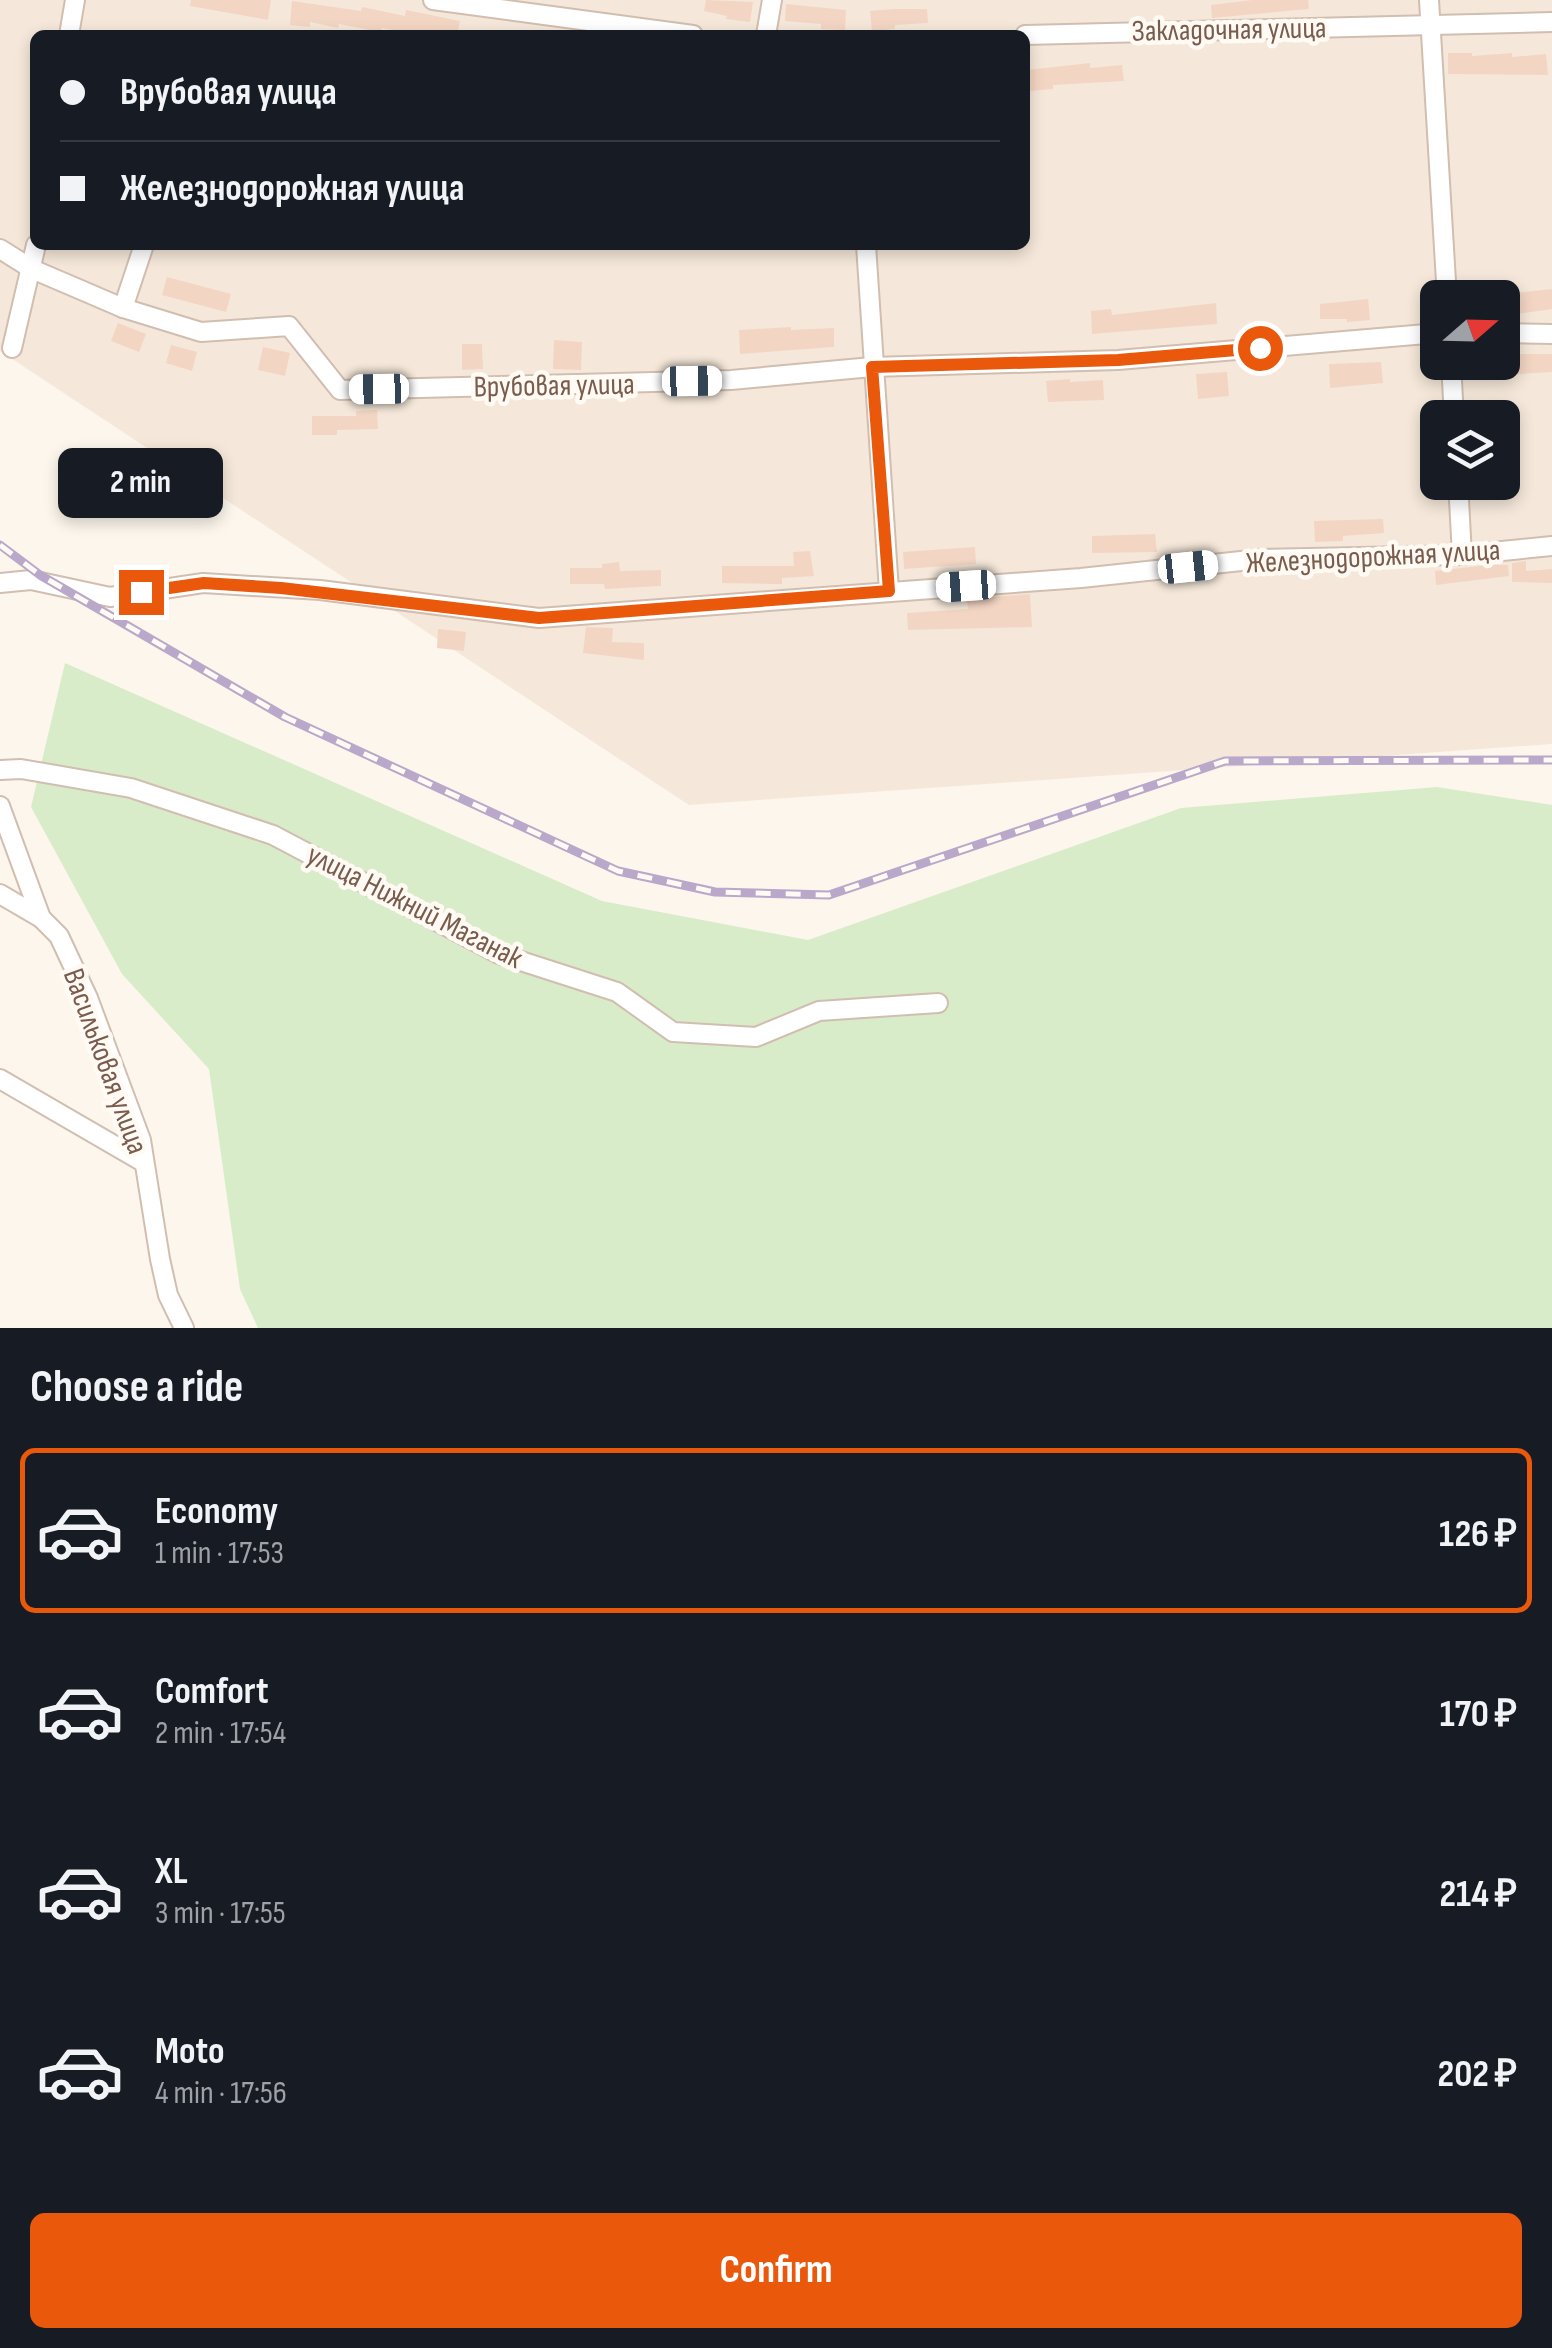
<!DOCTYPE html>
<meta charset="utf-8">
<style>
body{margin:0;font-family:"Sofia Sans Condensed",sans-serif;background:#242831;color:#f1f3f6;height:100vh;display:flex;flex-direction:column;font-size:38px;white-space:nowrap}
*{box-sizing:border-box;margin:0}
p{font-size:32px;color:#9ea1a6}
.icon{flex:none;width:55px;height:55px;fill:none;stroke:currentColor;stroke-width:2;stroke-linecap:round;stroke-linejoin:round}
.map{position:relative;height:1328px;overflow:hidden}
.side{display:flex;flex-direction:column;background:#171b24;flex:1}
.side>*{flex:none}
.hud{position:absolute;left:30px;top:30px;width:1000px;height:220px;border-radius:15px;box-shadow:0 5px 15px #0003;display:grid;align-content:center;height:220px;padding:0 30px;background:#171b24}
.needle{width:65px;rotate:70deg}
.tools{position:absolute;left:1420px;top:280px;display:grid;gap:20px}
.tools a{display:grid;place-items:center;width:100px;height:100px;border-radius:15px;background:#171b24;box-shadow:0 5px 15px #0003;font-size:50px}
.end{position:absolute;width:45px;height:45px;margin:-22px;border:12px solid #ea580c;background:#fff;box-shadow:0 0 0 5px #fff}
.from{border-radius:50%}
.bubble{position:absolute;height:70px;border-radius:15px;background:#171b24;box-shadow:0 5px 15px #0003;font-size:32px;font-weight:700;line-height:70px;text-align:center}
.car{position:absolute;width:30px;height:60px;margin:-30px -15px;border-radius:12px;box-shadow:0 0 8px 2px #0007;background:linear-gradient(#fff 24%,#345 0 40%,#fff 0 76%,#345 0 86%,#fff 0)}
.hud b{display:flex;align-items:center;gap:35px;height:95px;font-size:38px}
.hud b+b{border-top:2px solid #363941}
.hud i{width:25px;height:25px;background:#f1f3f6}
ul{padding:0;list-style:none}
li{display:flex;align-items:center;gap:30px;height:165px;margin:0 20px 15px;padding:0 10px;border:5px solid transparent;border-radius:15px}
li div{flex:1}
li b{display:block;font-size:38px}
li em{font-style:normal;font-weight:700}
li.current{border-color:#ea580c}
li>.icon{width:90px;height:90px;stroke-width:1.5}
h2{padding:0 30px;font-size:45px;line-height:120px}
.button{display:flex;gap:20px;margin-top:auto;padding:20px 30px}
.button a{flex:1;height:115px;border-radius:15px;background:#ea580c;color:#fff;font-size:40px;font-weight:700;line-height:115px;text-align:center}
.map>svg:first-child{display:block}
.residential{fill:#f5e8da;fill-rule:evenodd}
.green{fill:#d8ecc9}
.building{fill:#f3d5c3}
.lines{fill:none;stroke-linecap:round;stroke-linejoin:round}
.minor-casing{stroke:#d1beb0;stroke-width:22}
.minor{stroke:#fff;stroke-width:18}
.rail-casing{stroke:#b9a8c9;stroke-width:9}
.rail{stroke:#fffaf3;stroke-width:5;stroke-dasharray:15;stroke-linecap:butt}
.route{stroke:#ea580c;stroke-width:12}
.labels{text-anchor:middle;stroke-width:9;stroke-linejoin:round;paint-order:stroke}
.street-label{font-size:30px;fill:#7a5c4d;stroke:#fffaf3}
</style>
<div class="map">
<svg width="1552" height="1328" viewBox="0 0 1552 1328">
<rect width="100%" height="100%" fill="#fdf6ec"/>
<path class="residential" d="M0,0H1552V744L689,805L0,351ZM35,35H1025V245H35ZM1438,298H1502V362H1438ZM1438,418H1502V482H1438Z"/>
<path class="green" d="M65,663L602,901L808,940L1181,808L1437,787L1552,805V1328H258L240,1289L209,1069L122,974L31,807Z"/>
<g class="building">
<path d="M191,0H271L268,20L190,6Z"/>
<path d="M706,0L753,2L750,22L726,19L727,16L704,11Z"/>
<path d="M1252,0H1308L1309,9L1212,18L1211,5Z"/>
<path d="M292,1L361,11L362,7L405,16L406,10L460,21L457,35H422L382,28L381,32L339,24L338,28L310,22V27L290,25Z"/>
<path d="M786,4L846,10L845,30L821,29V24L785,21Z"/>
<path d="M894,9H927L928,23L895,25V29L872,31L870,11Z"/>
<path d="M1448,53H1472V56L1512,53V57L1546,54L1548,75L1448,74Z"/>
<path d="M1090,63V68L1122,65L1124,81L1053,85V89L1029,91L1027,70Z"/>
<path d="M167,277L231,294L226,312L162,295Z"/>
<path d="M1552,289V309L1517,314L1515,293Z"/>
<path d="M1368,299L1370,320L1347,322V319H1320V304Z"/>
<path d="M1216,303L1217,324L1092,334L1091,311L1111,309L1112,315Z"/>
<path d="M118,323L146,334L139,352L111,341Z"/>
<path d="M791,327V330L834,328V347L740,354L739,330Z"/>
<path d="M554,340L582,342L581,370L553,369Z"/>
<path d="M462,344H482L483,369L462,370Z"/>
<path d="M171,345L197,352L192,371L166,363Z"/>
<path d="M263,347L290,353L285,376L258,370Z"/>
<path d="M1507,354H1552V372L1506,375Z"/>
<path d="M1381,362L1383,383L1330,388L1329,364Z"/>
<path d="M1227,372L1229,396L1198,399L1196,374Z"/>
<path d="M1070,379V382L1103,380L1104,400L1048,402L1046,381Z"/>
<path d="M377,410L378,429L337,430V435H312V416H356V411Z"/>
<path d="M1383,519L1384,533L1343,536V541L1315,542L1314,521Z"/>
<path d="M1155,534L1157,552L1092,553V536Z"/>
<path d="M975,547L976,564L904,569L903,552Z"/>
<path d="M810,551L814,576L782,578V584L722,583V566H794L793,552Z"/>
<path d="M1526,561V571L1552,569V583L1512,582V563Z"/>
<path d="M619,562L620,571L661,570V586L605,589L604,584H570V568H602V564Z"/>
<path d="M1488,565H1508L1509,576L1436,585L1435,571Z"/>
<path d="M1030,594L1032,627L908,630L907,613L968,609L967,599Z"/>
<path d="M586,627L613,628L612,642L644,643V660L583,653Z"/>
<path d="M438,629L466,632L464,651L437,648Z"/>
</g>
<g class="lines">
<defs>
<g id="minor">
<path d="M433,0L693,35"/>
<path d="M1429,0L1447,298"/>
<path d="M69,35L75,0"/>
<path d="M766,35L772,0"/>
<path d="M1025,35L1552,22"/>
<path d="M866,245L889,591"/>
<path d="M0,249L32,269L123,308L201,332L289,326L340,390L731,380L872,367L1118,360L1438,333"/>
<path d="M123,308L144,245"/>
<path d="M1502,333L1552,334"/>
<path d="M12,348L36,245"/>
<path d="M1451,362L1454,418"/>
<path d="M1458,482L1462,555"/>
<path d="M0,583L31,580L110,597L203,583L320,590L539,618L1081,578L1260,559L1462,555L1552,546"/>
<path d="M0,770L21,769L131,788L273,835L499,954L617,992L673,1032L756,1037L819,1011L938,1003"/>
<path d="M0,806L41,918L59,936L88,998L141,1140L160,1259L168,1295L184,1328"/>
<path d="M0,894L41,918"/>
<path d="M0,1079L143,1162"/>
</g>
</defs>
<use href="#minor" class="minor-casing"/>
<use href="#minor" class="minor"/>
<defs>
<path id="rail" d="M0,545L40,575L285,717L618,871L715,892L829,895L1225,761L1552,760"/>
</defs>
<use href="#rail" class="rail-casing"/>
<use href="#rail" class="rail"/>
</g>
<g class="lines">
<path class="route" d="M141,592L204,583L281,588L539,618L889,591L872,367L1118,360L1260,348"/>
</g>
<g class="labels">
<g class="street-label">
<text transform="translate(1229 29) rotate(-1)" y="10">Закладочная улица</text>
<text transform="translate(554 385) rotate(-1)" y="10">Врубовая улица</text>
<text transform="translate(1373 556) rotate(-3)" y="10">Железнодорожная улица</text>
<text transform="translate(415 906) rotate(27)" y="10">улица Нижний Маганак</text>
<text transform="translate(106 1061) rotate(70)" y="10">Васильковая улица</text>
</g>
</g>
</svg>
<div class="tools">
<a><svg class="needle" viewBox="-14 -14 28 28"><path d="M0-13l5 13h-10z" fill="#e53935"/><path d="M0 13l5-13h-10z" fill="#9ea1a6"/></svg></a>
<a><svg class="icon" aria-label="layers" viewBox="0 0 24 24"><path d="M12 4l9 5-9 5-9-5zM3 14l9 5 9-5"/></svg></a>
</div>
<i class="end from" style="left:1260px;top:348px"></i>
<i class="end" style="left:141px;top:592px"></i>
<div class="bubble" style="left:58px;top:448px;width:165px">2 min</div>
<i class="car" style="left:692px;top:381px;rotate:89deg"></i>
<i class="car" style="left:379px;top:389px;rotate:269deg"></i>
<i class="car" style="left:1188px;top:567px;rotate:84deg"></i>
<i class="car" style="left:966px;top:586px;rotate:266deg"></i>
<div class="hud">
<b><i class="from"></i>Врубовая улица</b>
<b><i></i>Железнодорожная улица</b>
</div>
</div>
<section class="side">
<h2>Choose a ride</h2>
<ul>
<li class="current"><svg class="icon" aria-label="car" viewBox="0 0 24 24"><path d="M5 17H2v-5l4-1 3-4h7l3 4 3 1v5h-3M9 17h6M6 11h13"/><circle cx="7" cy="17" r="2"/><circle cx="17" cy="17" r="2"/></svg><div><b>Economy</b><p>1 min · 17:53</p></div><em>126 ₽</em></li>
<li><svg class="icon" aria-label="car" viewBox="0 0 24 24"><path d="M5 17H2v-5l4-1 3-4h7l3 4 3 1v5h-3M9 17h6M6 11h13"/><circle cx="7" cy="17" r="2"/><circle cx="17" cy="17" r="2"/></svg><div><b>Comfort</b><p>2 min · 17:54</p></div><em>170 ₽</em></li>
<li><svg class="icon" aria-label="car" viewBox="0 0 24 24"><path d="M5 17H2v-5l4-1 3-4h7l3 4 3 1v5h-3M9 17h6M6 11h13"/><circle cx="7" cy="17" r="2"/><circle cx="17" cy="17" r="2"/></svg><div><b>XL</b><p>3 min · 17:55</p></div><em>214 ₽</em></li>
<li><svg class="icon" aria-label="car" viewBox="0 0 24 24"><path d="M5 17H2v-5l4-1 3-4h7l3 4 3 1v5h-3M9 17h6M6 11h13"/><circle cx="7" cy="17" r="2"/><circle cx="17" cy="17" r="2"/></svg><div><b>Moto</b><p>4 min · 17:56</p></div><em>202 ₽</em></li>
</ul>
<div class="button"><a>Confirm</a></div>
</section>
